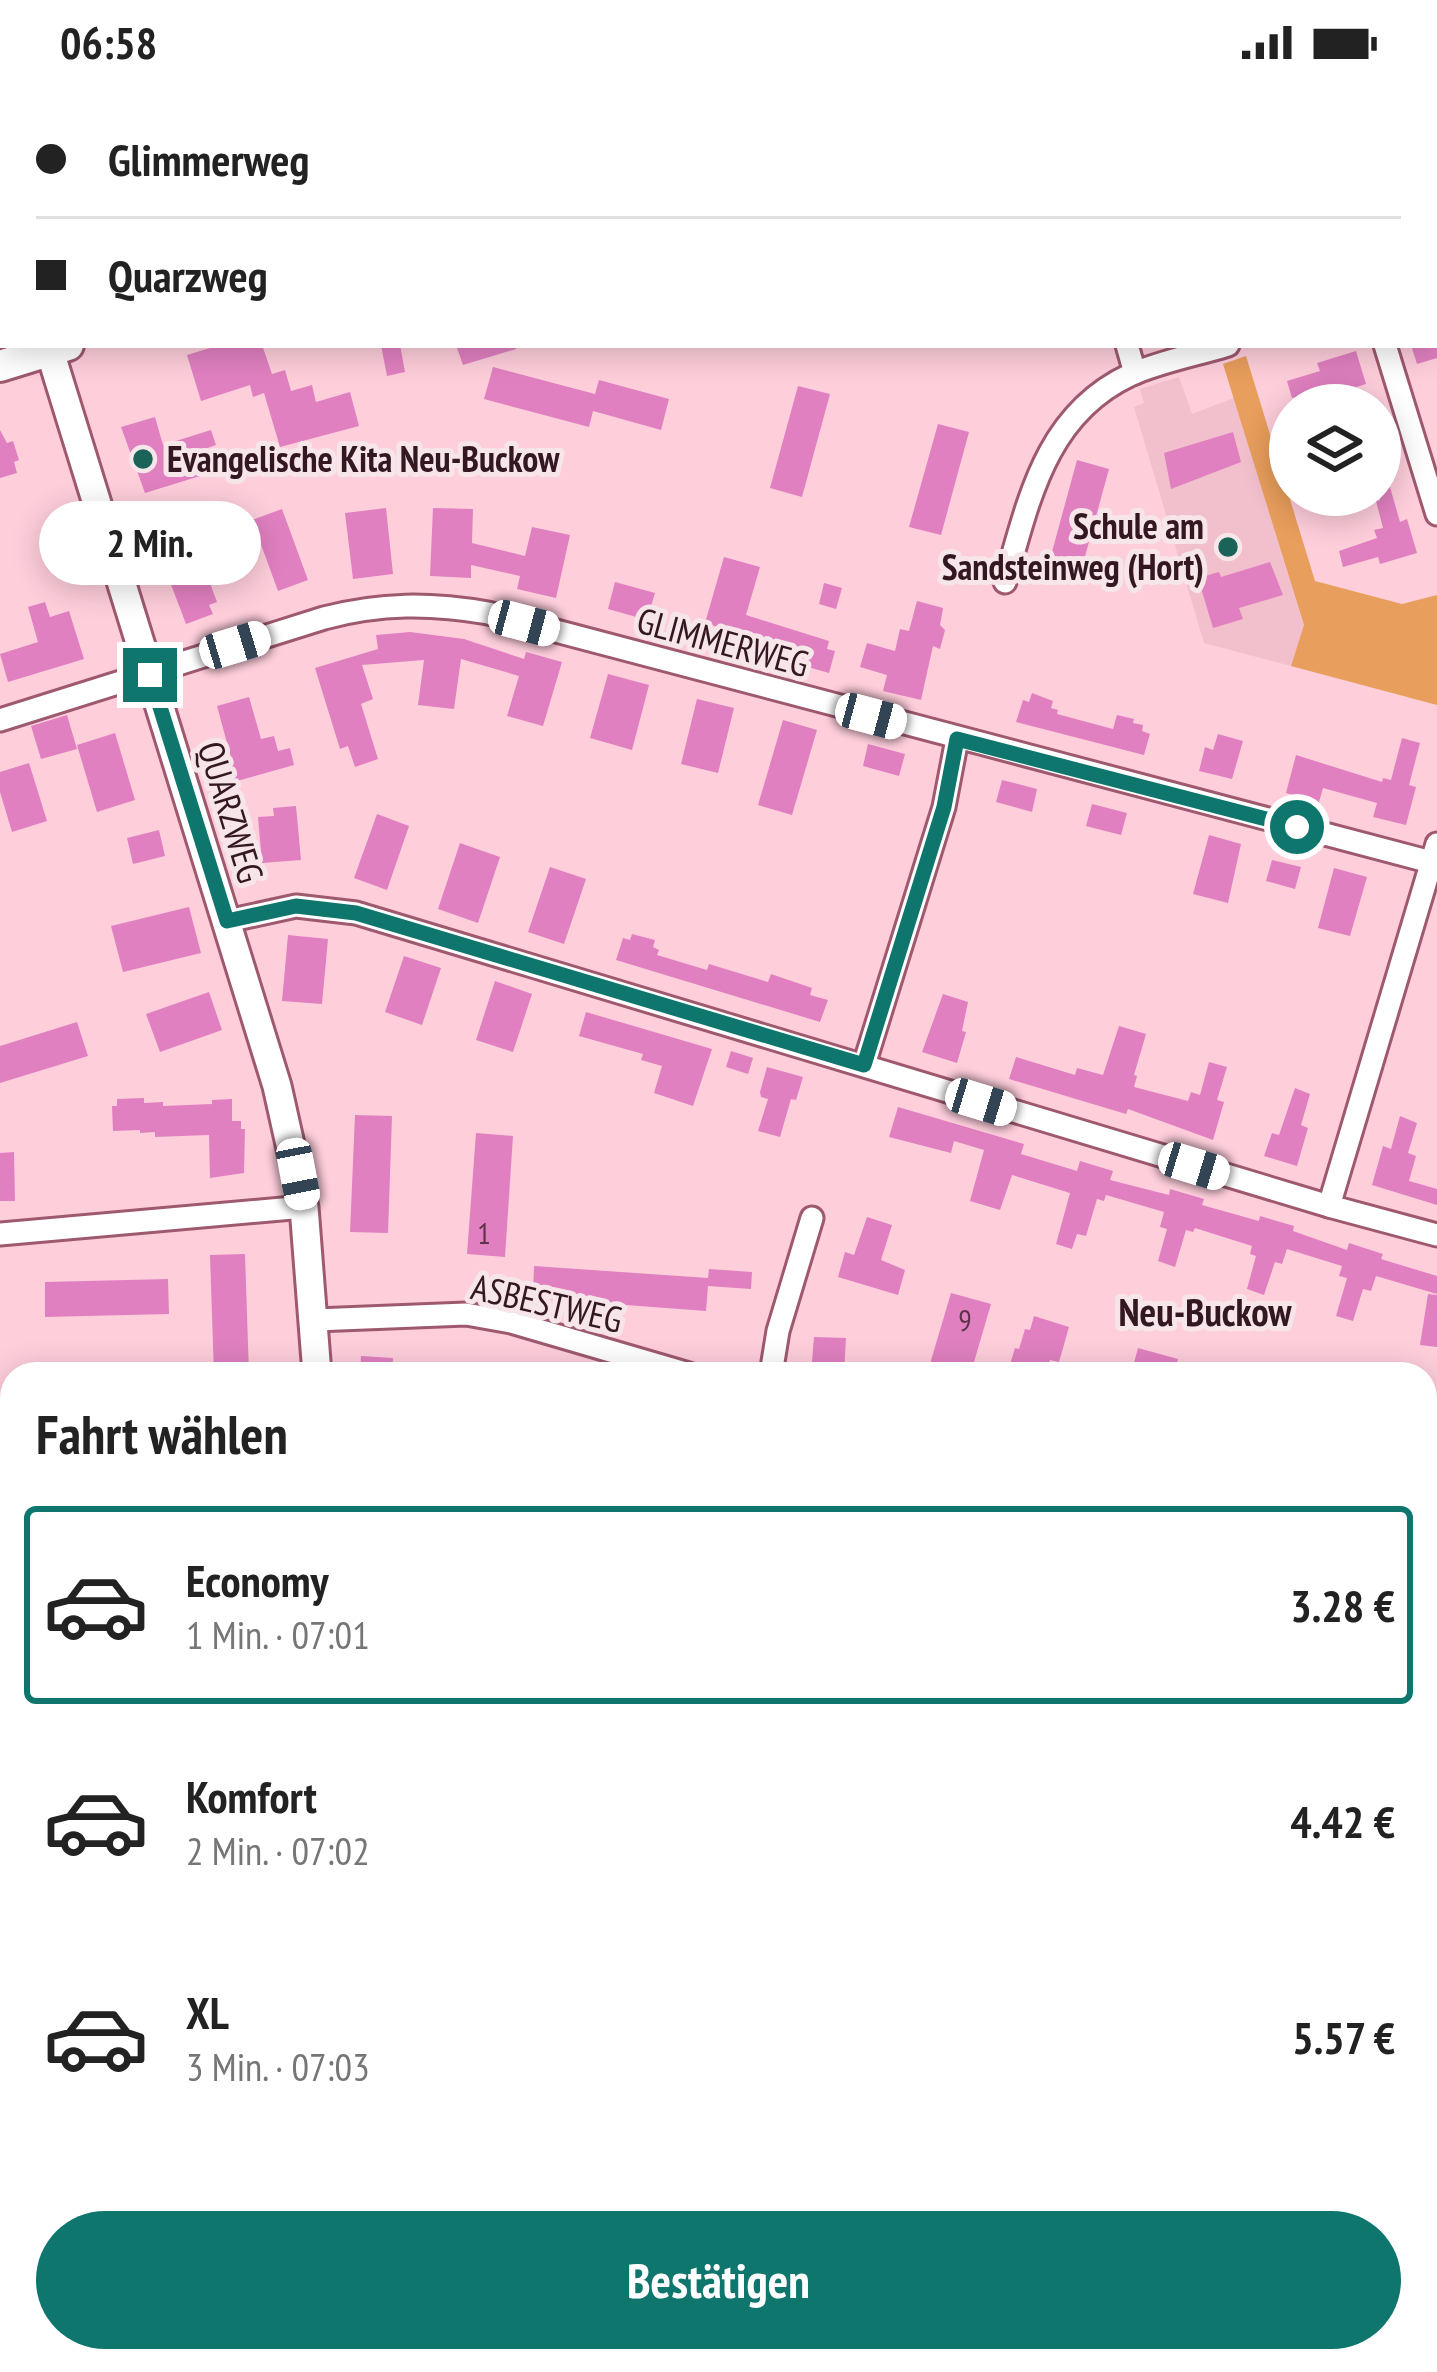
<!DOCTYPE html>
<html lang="de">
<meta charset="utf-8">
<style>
body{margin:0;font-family:"PT Sans Narrow",sans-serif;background:#f6f6f6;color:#222;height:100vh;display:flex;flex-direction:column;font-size:45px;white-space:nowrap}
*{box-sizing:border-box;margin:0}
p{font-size:39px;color:#767676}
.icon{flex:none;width:66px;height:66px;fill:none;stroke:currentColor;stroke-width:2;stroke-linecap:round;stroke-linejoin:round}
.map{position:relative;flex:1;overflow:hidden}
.side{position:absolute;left:0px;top:1278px;width:1437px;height:1011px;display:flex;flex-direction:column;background:#fff;border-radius:36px 36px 0 0;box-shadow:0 6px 30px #0003}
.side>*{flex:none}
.guide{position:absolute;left:0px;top:0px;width:1437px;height:264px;box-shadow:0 6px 30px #0003;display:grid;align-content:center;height:264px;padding:0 36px;background:#fff}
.buttons{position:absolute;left:1269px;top:300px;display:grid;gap:24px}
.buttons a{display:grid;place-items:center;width:132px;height:132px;border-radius:50%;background:#fff;box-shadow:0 6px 30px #0003;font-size:60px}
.end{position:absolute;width:54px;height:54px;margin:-27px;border:15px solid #0f766e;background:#fff;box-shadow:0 0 0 6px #fff}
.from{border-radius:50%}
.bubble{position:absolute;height:84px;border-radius:42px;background:#fff;box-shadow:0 6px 30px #0003;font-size:39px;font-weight:700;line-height:84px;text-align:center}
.car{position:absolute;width:36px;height:72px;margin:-36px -18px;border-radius:15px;box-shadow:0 0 9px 3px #0007;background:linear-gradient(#fff 24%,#345 0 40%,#fff 0 76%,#345 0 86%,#fff 0)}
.guide b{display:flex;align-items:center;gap:42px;height:114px;font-size:45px}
.guide b+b{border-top:3px solid #e0e0e0}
.guide i{width:30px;height:30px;background:#222}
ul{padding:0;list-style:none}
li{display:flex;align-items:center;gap:36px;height:198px;margin:0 24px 18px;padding:0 12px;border:6px solid transparent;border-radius:12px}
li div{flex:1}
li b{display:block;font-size:45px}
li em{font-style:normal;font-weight:700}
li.active{border-color:#0f766e}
li>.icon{width:108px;height:108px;stroke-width:1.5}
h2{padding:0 36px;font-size:54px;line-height:144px}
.button{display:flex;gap:24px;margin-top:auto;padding:24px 36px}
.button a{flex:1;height:138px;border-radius:72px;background:#0f766e;color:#fff;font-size:48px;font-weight:700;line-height:138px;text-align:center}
.status{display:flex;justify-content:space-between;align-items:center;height:84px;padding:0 60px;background:#fff;direction:ltr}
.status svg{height:33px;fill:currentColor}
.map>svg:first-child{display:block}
.built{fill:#f2bfcc}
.green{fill:#e89e5c}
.building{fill:#e180c1}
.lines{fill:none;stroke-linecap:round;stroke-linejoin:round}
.minor-casing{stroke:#9e596e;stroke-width:27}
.tertiary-casing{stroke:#9e596e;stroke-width:33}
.secondary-casing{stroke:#9e596e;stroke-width:36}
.minor{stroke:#fff;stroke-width:21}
.tertiary{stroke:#fff;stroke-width:27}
.secondary{stroke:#fff;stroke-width:30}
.route{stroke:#0f766e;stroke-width:15}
.poi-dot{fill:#1a6358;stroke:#f6e5e9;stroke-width:4.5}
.labels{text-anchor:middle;stroke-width:10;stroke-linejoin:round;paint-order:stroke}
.number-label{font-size:30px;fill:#5f3249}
.poi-label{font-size:36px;font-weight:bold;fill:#341821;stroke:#f6e5e9;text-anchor:start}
.street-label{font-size:36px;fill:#341821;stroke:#f6e5e9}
.neighbourhood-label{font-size:39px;font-weight:bold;fill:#341821;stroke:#f6e5e9}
</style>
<div class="status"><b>06:58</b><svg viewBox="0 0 49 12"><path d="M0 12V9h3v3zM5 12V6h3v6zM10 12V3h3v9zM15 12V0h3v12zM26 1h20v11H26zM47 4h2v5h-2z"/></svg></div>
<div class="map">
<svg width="1437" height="2288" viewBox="0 0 1437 2288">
<rect width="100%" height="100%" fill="#fecedb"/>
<path class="built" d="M1179,293L1192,330L1234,314L1304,542L1291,582L1204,559L1134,323L1144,319L1140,305Z"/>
<g class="green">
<path d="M1246,272L1315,497L1402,520L1437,511V621L1291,582L1304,541L1223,280Z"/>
<path d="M1425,1311L1437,1315V1396L1425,1393Z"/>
<path d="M12,1829V2277H472L482,2288H0V1833Z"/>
</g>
<g class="building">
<path d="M220,261H262L272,290L285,286L291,307L312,301L316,318L350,308L359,342L280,363L264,309L253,313L250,301L201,317L187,271Z"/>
<path d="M381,261H400L405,288L387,292Z"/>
<path d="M456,261H516V265L463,281Z"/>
<path d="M1411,261H1437V274L1417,280Z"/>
<path d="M1356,267L1366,300L1328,312L1326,305L1292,314L1287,297L1320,287L1317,279Z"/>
<path d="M493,283L595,310L599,296L669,315L661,346L593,327L589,343L484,315Z"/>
<path d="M798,302L830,310L802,413L770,404Z"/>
<path d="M155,333L163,361L211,346L216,361L205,365L213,388L145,409L121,343Z"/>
<path d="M938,340L969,348L941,451L909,443Z"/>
<path d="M0,346L7,359L13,357L19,376L14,378L17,389L0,394Z"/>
<path d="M1233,348L1241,378L1171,405L1164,369Z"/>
<path d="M1077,376L1109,385L1081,487L1049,479Z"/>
<path d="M1384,382L1400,438L1407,435L1417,469L1380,480L1378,473L1343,483L1339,467L1377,454L1374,446L1383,444L1376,417L1380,416V383Z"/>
<path d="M386,424L393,490L353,495L345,429Z"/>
<path d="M433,424L473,425L472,459L525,472L532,443L570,451L556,514L517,505L520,492L471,481V494L430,492Z"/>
<path d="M282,425L308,496L278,507L252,436Z"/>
<path d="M189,443L217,518L209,521L213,530L186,540L154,456Z"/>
<path d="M724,473L760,483L746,531L829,557L827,565L835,567L829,589L794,579L797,567L705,539Z"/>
<path d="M1270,478L1283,511L1239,524L1243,535L1213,544L1198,494L1219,488L1221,493Z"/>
<path d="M615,498L655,509L647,536L608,525Z"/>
<path d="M824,499L842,504L836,525L819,520Z"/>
<path d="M917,517L943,524L940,541L945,546L940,565L933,562L921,616L883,607L887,591L860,583L867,559L895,567L900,545L909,547Z"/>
<path d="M45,518L50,533L69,527L84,575L8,598L0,570L38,558L28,523Z"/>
<path d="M410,548L464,555L524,575L526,568L562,578L543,642L507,632L519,592L461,575L454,625L418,621L424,576L362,581L373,615L361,620L378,675L355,683L348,662L340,665L315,584L378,565L376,551Z"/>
<path d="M608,590L649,601L632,666L590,654Z"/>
<path d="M1032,609L1053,617L1051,624L1058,626L1057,630L1113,645L1117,631L1134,635L1133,639L1143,641L1142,647L1150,650L1144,671L1016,638L1023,616L1029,618Z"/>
<path d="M249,613L261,655L274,652L278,667L290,664L294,681L230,699L226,683L233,681L217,622Z"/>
<path d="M697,615L734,624L718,689L681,680Z"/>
<path d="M67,631L77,665L41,675L31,642Z"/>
<path d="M783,636L817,646L792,731L758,721Z"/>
<path d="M115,649L135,716L97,728L77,661Z"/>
<path d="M1218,650L1243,657L1232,695L1199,687L1205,663L1213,666Z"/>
<path d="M1402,654L1420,659L1409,701L1416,703L1406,741L1373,733L1377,719L1323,704L1319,718L1286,709L1296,671L1382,698L1383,694L1391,696Z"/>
<path d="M868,660L905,670L899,692L863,682Z"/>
<path d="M29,679L47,737L12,748L0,708V688Z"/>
<path d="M1002,696L1037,705L1032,728L996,718Z"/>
<path d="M1092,720L1127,729L1121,751L1086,742Z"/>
<path d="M296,722L301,776L262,779L258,733L274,732L273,724Z"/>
<path d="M377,730L409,742L387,806L354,794Z"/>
<path d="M159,746L165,772L133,780L127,754Z"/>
<path d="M1209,751L1241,760L1228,819L1193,810Z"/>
<path d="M460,759L500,773L478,839L438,825Z"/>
<path d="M1272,776L1301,783L1295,805L1266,797Z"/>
<path d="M550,783L586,795L564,860L528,848Z"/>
<path d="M1334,784L1367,793L1350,852L1318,844Z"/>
<path d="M189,823L201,869L123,888L111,842Z"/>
<path d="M632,850L655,856L653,863L659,866L657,871L707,886L709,880L768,898L771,890L812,904L810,911L828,916L820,938L616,876L623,854L630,856Z"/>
<path d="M288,851L328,855L322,920L282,917Z"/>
<path d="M404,872L441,884L422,941L385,928Z"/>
<path d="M495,897L532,910L513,968L476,956Z"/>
<path d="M209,908L222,946L160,968L146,930Z"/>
<path d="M943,910L968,918L962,947L966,948L957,979L922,968Z"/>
<path d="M586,928L712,965L693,1022L654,1009L662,982L641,976L643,970L579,952Z"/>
<path d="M77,938L88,972L0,999V962Z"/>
<path d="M1119,942L1146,950L1134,991L1137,992L1134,1003L1188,1017L1191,1008L1200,1011L1209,978L1227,983L1217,1016L1224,1018L1213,1056L1128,1025L1126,1030L1009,995L1016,973L1075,991L1077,984L1103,991Z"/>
<path d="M731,967L753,974L748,990L726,983Z"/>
<path d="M767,983L803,993L796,1016L791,1015L780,1053L758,1047L768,1015L761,1013L760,1008Z"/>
<path d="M1295,1004L1310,1010L1301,1041L1308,1044L1297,1082L1264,1072L1272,1049L1279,1051Z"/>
<path d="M144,1014V1019L163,1018V1022L212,1020V1016L232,1015V1037H241V1045H245L244,1089L210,1094L209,1051L155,1053V1048L140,1049V1046L113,1047L112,1022H117V1015Z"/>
<path d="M898,1023L1024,1060L1021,1070L1077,1087L1080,1077L1113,1087L1110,1096L1169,1111L1170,1105L1204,1115L1202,1121L1259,1137L1260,1132L1294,1142L1293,1147L1347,1166L1349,1159L1383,1170L1381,1175L1437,1192V1210L1376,1192L1371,1207L1363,1205L1353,1237L1336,1232L1347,1194L1339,1192L1342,1182L1287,1165L1282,1180L1275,1178L1264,1211L1247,1205L1256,1172L1250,1170L1252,1162L1195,1144L1193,1148L1186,1146L1175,1183L1158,1177L1167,1145L1160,1143L1164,1128L1106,1111L1104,1117L1097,1115L1086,1152L1077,1150L1072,1165L1056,1160L1070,1109L1012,1091L1000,1126L970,1117L984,1066L954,1057L951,1069L889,1053Z"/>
<path d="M355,1031L392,1032L388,1149L350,1148Z"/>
<path d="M1400,1032L1417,1039L1408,1069L1416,1072L1409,1097L1437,1105V1121L1372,1101L1383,1062L1391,1065Z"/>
<path d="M476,1049L513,1052L505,1173L467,1170Z"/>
<path d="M14,1068L15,1117H0V1069Z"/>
<path d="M867,1133L892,1141L881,1176L905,1186L898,1211L838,1193L845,1168L854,1171Z"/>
<path d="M245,1170L249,1290H214L210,1171Z"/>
<path d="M534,1182L708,1194L709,1185L752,1188L751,1205L708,1202L706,1227L533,1214Z"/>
<path d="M168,1195L169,1230L45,1233V1198Z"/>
<path d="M951,1209L991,1220L974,1278L970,1290H927Z"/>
<path d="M1428,1210L1437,1211V1263L1420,1261Z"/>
<path d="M1034,1232L1069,1243L1059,1278L1050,1276L1046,1290H1007L1015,1264L1019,1265L1025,1245L1030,1246Z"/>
<path d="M814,1253L846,1254L844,1290H811Z"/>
<path d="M1138,1264L1178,1275L1174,1290H1131Z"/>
<path d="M361,1272L393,1274L392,1290H360Z"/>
</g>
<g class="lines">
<defs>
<g id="minor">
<path d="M862,0L863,3"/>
<path d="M1048,0L1049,3"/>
<path d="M1434,199L1437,198"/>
<path d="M1127,261L1135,289"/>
<path d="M1385,261L1437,430"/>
<path d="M1005,498C1029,416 1045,331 1130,291C1161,277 1196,271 1228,261"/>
<path d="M0,636L324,534C381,519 430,519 488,529L1431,778"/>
<path d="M227,837L296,822L356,829L1329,1122L1437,1151"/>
<path d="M864,981L944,723L957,655"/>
<path d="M1329,1122L1437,760"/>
<path d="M0,1150L304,1123"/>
<path d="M315,1236L466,1230L511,1238L689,1290"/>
<path d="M771,1290L778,1247L812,1134"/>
<path d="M1425,1408L1437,1411"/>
<path d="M0,1580L12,1579"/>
<path d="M1425,1892L1437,1894"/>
<path d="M1425,2231L1437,2235"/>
</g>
<g id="tertiary">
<path d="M0,117L3,126"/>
<path d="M48,261L277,1002L304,1123L317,1290"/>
<path d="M510,2277L520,2288"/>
</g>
<g id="secondary">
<path d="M768,3L777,0"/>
<path d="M907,3L917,0"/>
<path d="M0,238L3,237"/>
<path d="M0,282L68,261"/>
</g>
</defs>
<use href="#minor" class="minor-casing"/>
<use href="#tertiary" class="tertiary-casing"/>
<use href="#secondary" class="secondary-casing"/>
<use href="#minor" class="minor"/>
<use href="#tertiary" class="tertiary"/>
<use href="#secondary" class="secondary"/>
</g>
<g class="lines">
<path class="route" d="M150,591L227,837L296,822L356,829L864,981L944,723L957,655L1297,743"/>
</g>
<g class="poi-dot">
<circle cx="143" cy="375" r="12"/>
<circle cx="1228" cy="463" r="12"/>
</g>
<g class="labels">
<g class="number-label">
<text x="484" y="1160">1</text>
<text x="965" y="1247">9</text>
</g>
<g class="poi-label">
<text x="167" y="388">Evangelische Kita Neu-Buckow</text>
<text x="1204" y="455" text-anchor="end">Schule am<tspan x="1204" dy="41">Sandsteinweg (Hort)</tspan></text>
</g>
<g class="street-label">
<text transform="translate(723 558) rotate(15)" y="13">GLIMMERWEG</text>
<text transform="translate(231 728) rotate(73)" y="13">QUARZWEG</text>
<text transform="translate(547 1219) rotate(13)" y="13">ASBESTWEG</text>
</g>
<g class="neighbourhood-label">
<text x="1205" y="1242">Neu-Buckow</text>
</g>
</g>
</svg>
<div class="buttons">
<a><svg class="icon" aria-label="layers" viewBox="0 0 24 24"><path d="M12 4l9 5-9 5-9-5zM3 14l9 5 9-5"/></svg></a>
</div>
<i class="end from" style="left:1297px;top:743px"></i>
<i class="end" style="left:150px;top:591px"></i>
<div class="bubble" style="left:39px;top:417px;width:222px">2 Min.</div>
<i class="car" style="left:524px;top:539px;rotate:105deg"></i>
<i class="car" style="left:235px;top:561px;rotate:73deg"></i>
<i class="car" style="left:871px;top:632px;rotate:105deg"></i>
<i class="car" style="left:981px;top:1018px;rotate:107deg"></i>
<i class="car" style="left:1194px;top:1082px;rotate:107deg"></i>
<i class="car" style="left:298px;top:1090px;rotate:169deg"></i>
<div class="guide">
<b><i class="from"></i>Glimmerweg</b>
<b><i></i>Quarzweg</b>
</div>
<section class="side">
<h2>Fahrt wählen</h2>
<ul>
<li class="active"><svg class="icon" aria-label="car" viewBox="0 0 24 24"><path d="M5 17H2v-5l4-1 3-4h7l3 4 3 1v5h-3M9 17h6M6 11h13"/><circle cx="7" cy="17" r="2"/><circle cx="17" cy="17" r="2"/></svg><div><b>Economy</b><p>1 Min. · 07:01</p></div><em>3.28 €</em></li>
<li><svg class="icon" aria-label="car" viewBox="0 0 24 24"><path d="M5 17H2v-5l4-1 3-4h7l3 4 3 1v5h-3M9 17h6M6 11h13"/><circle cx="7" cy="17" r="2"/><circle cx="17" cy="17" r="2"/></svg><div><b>Komfort</b><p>2 Min. · 07:02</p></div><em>4.42 €</em></li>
<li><svg class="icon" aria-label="car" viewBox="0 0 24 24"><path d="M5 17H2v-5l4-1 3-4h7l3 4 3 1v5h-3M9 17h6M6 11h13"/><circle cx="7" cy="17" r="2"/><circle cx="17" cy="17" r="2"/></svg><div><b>XL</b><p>3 Min. · 07:03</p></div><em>5.57 €</em></li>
</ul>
<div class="button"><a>Bestätigen</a></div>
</section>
</div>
